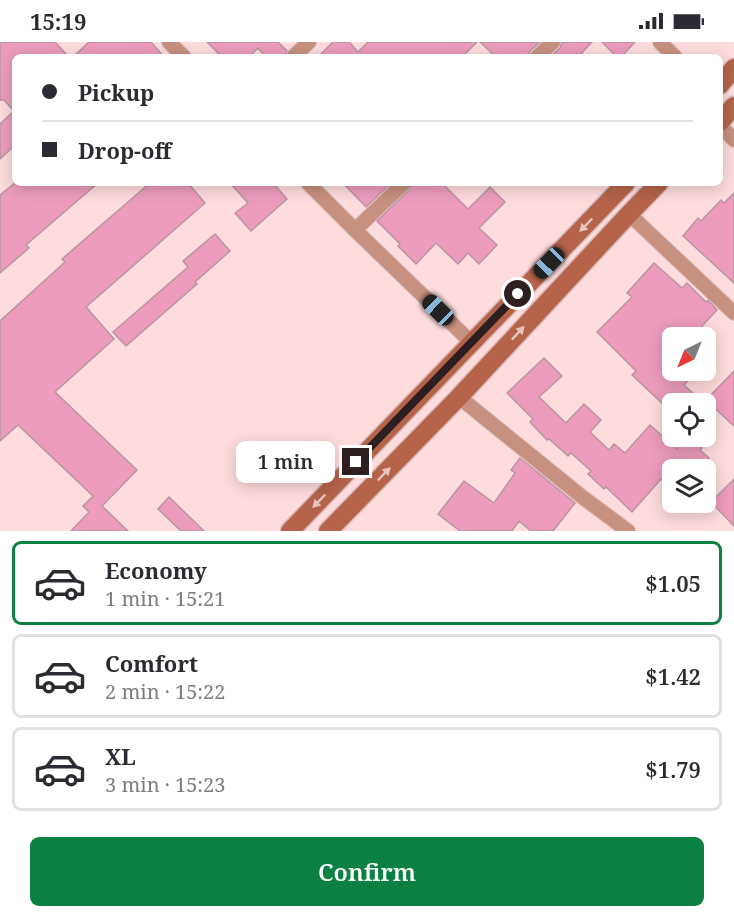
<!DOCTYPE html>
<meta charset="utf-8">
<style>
body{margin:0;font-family:"Noto Serif",serif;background:#f7f7f7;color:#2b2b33;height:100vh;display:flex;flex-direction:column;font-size:22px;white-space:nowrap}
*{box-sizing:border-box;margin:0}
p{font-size:20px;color:#7c7c81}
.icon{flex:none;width:33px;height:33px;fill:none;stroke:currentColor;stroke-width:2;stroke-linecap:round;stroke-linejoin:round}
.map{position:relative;height:489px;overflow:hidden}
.panel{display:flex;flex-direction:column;background:#fff;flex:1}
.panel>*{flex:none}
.hud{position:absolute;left:12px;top:12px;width:711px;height:132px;border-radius:9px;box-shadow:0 3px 15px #0003;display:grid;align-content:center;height:132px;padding:0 30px;background:#fff}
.needle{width:39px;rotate:223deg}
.tools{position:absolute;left:662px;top:285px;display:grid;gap:12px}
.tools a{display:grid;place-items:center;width:54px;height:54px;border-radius:9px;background:#fff;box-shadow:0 3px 15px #0003;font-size:30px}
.end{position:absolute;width:27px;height:27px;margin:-14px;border:8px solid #2d1e1f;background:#fff;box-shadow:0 0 0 3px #fff}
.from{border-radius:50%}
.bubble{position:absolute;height:42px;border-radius:9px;background:#fff;box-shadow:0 3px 15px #0003;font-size:20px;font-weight:600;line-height:42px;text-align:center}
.car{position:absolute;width:18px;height:36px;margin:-18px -9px;border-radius:8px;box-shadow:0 0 4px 2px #0007;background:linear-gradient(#222 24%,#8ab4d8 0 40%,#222 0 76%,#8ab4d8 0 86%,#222 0)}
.hud b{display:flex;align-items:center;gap:21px;height:57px;font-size:22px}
.hud b+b{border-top:2px solid #e1e1e2}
.hud i{width:15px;height:15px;background:#2b2b33}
ul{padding:10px 0 0;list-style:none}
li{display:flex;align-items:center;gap:18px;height:84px;margin:0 12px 9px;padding:0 18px;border:3px solid #e1e1e2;border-radius:9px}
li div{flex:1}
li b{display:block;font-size:22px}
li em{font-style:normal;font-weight:600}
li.active{border-color:#0b8043}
li>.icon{width:54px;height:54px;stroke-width:1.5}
.action{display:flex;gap:12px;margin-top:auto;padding:12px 30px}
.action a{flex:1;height:69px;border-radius:9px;background:#0b8043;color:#fff;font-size:24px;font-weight:600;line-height:69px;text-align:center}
.status{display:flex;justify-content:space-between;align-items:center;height:42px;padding:0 30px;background:#fff;direction:ltr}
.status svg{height:16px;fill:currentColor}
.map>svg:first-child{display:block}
.building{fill:#ed9cbd;stroke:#b995a3;stroke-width:1.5}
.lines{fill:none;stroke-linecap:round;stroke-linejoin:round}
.street-casing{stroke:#d8babb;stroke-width:16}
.secondary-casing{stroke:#d8babb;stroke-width:21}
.street{stroke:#c8907e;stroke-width:14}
.secondary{stroke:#b5644a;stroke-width:18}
.oneway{fill:#e5c6be}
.route{stroke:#2d1e1f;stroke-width:8}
</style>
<div class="status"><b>15:19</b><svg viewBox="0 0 49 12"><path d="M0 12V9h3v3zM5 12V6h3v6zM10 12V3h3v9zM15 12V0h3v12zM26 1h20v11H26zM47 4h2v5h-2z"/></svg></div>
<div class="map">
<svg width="734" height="489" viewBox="0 0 734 489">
<rect width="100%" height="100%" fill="#fedcdd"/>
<g class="building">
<path d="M0,0H55L69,15H15V103L0,117V82L14,69L4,58H0Z"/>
<path d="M89,0H151L164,15H73Z"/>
<path d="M207,0H278L287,9L284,15H266L258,6L249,15H222Z"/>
<path d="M333,0H349L358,10L368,0H477L462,15H318Z"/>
<path d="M480,0H540L530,9L528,15H496Z"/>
<path d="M562,0H592L578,15H550L560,6Z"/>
<path d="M602,0H635L621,15H617Z"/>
<path d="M15,141H98L26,203L29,206L0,231V153Z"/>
<path d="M150,141H188L205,161L86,265L114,297L55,350L137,428L102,464L128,489H71L89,470L83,464L93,454L18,383L0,399V279L65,220L62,217Z"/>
<path d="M230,141H273L287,157L251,189L235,171L248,161Z"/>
<path d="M343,141H391L366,165Z"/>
<path d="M413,141H442L468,167L490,145L505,160L479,186L497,203L479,222L468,211L458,222L436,201L416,222L398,204L400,202L377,179L410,147Z"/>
<path d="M734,151V241L683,194L698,176L701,179L721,158L724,161Z"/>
<path d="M215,192L230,209L195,240L197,242L126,304L113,290L188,225L183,219Z"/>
<path d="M654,221L682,246L687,241L706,260L708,258L717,268L691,296H672V328H698L684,343L705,362H666L664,363L632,333L636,329L597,290L632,255L627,251Z"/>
<path d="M544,316L562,334L539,355L566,381L584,362L601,378L590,390L609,408L614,402L625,411L650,383L677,407L689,394L702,406L700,408L709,416L699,428H672V447L661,437L632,470L606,445L604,447L588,432L591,429L571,411L568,414L549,397L547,398L530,380L533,377L507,351Z"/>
<path d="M734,329V384L706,358Z"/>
<path d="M520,416L575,461L553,489H531L519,479L512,489H460L438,472L464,439L494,461L515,431L511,428Z"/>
<path d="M734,437V484L711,460Z"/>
<path d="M169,455L204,489H181L158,467Z"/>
</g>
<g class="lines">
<defs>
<g id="street">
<path d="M169,0L184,15"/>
<path d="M660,0L675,15"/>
<path d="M293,15L309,0"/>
<path d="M537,15L553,0"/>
<path d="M720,83L734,98"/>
<path d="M308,141L355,188L471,300"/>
<path d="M629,172L734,271"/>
<path d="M355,188L404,141"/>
<path d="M459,355L581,454L628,489"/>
</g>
<g id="secondary">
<path d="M720,43L734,26"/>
<path d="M720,80L734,64"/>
<path d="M290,489L626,141"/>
<path d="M328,489L459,355L629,172L659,141"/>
</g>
</defs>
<use href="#street" class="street-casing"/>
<use href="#secondary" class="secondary-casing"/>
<use href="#street" class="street"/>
<use href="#secondary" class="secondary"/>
</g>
<defs><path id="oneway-solid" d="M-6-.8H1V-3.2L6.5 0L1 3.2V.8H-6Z" transform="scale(1.5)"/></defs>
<g class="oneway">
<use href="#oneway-solid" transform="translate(586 183) rotate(134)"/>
<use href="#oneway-solid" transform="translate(518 291) rotate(-47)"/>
<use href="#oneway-solid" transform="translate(384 432) rotate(-46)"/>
<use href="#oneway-solid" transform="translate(319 459) rotate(134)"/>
</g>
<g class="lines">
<path class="route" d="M356,420L518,252"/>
</g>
</svg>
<div class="tools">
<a><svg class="needle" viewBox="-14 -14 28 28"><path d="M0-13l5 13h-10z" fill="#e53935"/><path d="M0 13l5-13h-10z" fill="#7c7c81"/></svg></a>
<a><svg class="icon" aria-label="locate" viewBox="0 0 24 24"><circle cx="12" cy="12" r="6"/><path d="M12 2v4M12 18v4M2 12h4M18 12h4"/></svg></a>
<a><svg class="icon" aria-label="layers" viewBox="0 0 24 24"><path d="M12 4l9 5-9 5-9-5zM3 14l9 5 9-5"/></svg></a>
</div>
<i class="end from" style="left:518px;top:252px"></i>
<i class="end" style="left:356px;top:420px"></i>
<div class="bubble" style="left:236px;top:399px;width:99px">1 min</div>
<i class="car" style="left:549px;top:221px;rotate:224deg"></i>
<i class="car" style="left:438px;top:268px;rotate:314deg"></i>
<div class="hud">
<b><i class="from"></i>Pickup</b>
<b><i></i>Drop-off</b>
</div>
</div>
<section class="panel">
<ul>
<li class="active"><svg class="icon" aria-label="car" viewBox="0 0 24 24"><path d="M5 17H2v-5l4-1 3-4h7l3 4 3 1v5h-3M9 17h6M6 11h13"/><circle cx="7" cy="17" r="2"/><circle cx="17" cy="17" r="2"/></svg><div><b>Economy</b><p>1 min · 15:21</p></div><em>$1.05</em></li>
<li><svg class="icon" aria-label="car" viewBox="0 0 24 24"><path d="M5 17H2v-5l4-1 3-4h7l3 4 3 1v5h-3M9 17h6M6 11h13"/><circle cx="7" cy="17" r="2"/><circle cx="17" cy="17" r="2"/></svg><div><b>Comfort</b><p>2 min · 15:22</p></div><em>$1.42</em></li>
<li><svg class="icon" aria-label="car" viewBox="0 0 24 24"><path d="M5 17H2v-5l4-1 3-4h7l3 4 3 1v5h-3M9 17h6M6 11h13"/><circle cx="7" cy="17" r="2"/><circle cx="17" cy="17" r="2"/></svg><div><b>XL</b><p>3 min · 15:23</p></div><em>$1.79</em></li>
</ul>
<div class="action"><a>Confirm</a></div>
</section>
